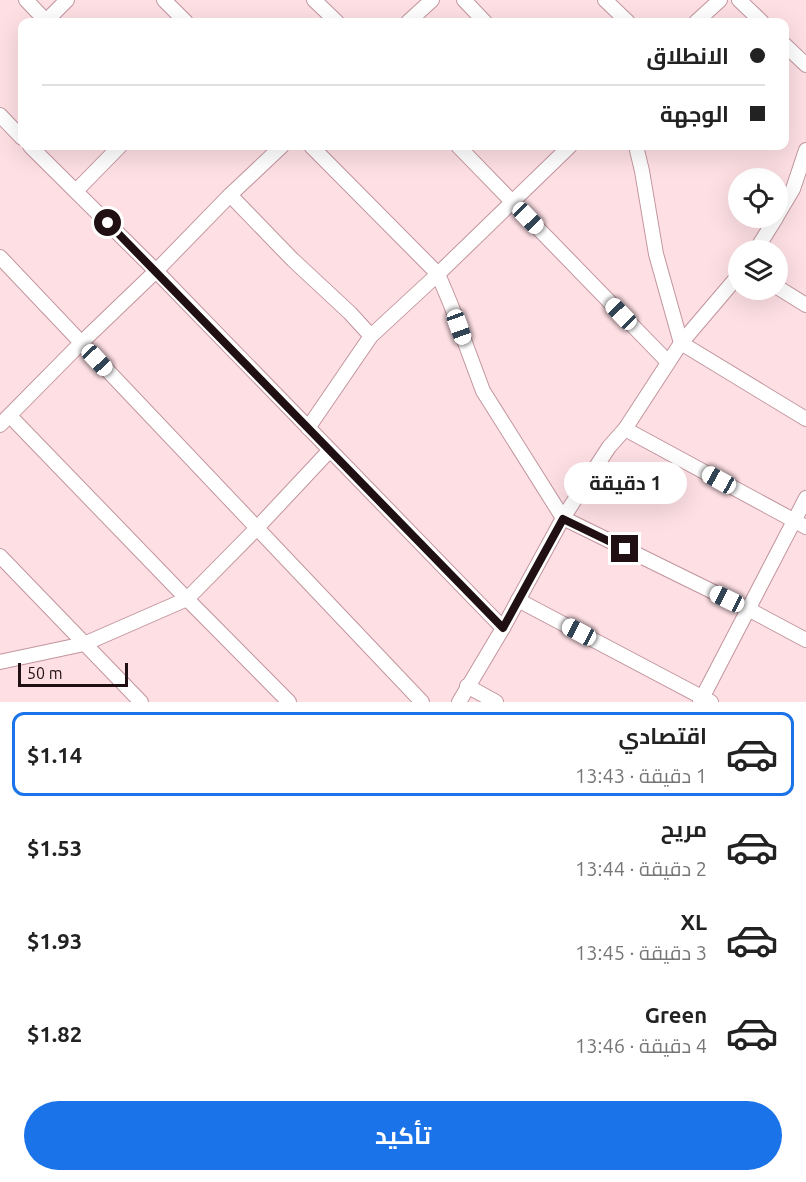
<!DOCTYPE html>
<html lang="ar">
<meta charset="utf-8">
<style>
body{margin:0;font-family:Ubuntu,Cairo,sans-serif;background:#f6f6f6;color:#222;direction:rtl;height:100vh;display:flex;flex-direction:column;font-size:22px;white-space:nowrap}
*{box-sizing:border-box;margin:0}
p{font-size:20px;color:#767676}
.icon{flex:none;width:33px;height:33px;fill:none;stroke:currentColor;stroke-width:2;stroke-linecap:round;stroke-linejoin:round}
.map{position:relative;height:702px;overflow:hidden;direction:ltr}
.drawer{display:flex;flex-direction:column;background:#fff;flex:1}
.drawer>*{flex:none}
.banner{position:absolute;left:18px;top:18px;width:771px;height:132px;border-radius:12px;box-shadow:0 6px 24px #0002;direction:rtl;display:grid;align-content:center;height:132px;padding:0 24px;background:#fff}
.tools{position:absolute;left:728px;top:168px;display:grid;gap:12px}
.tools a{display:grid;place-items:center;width:60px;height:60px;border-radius:50%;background:#fff;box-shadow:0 6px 24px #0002;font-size:30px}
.scale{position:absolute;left:18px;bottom:15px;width:110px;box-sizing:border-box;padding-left:6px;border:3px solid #201013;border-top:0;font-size:16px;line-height:21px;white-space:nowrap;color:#201013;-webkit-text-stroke:4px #fddfe4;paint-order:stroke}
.end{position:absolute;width:27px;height:27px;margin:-14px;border:8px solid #201013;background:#fff;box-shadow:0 0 0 3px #fff}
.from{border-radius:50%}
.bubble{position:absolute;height:42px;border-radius:21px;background:#fff;box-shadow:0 6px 24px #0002;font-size:20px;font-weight:700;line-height:42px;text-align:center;direction:rtl}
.car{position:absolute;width:18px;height:36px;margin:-18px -9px;border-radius:8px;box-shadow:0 0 4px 2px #0007;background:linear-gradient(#fff 24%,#345 0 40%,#fff 0 76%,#345 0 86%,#fff 0)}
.banner b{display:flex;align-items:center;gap:21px;height:57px;font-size:22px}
.banner b+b{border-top:2px solid #e0e0e0}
.banner i{width:15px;height:15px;background:#222}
ul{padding:10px 0 0;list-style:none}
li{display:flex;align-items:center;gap:18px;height:84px;margin:0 12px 9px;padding:0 12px;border:3px solid transparent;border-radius:12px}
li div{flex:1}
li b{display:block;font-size:22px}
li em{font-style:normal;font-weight:700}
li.current{border-color:#1a73e8}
li>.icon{width:54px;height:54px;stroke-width:1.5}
.button{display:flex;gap:12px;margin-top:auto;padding:12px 24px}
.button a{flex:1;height:69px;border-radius:36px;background:#1a73e8;color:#fff;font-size:24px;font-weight:700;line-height:69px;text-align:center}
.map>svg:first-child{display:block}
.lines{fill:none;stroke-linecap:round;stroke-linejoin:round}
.street-casing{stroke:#c2959d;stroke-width:16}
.street{stroke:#fff;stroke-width:14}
.route{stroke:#201013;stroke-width:8}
</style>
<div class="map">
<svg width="806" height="702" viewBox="0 0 806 702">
<rect width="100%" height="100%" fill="#fddfe4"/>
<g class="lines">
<defs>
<g id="street">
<path d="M26,0L47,22"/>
<path d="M164,0L186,22"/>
<path d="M314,0L337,22"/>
<path d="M464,0L485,22"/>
<path d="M605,0L628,22"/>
<path d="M739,0L762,22"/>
<path d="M46,21L67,0"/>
<path d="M408,22L432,0"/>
<path d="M696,22L720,0"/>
<path d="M784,44L806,65"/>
<path d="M0,115L22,138"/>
<path d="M30,146L156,271L503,628"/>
<path d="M311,146L438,274L451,305L483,391L563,518L748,609L806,640"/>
<path d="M458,146L668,362"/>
<path d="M636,146L642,171L656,254L681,343L806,419"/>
<path d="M76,191L120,146"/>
<path d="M230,195L293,260L350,313L371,336"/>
<path d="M777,216L793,189L806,150"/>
<path d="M756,250L776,218"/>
<path d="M0,257L422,702"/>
<path d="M777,287L806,305"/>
<path d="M10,416L187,599L289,702"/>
<path d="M0,425L81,343L156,271L230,195L282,146"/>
<path d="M308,428L371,336L438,274L570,146"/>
<path d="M625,429L806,527"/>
<path d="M0,556L141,702"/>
<path d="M518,600L711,702"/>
<path d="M0,662L84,644L187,599L256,529L330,450"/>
<path d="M467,686L496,702"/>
<path d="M459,702L503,628L563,518L592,473L609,447L625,429L681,343L738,276"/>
<path d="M700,702L806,498"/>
</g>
</defs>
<use href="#street" class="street-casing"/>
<use href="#street" class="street"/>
</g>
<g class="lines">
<path class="route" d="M108,223L503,628L563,519L625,549"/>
</g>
</svg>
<div class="tools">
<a><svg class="icon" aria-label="locate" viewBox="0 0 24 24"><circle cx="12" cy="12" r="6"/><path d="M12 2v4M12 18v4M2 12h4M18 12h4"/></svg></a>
<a><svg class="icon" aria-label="layers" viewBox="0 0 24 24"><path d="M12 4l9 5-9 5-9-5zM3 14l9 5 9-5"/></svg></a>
</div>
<div class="scale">50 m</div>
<i class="end from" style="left:108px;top:223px"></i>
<i class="end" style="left:625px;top:549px"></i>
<div class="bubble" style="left:564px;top:462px;width:123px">1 دقيقة</div>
<i class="car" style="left:528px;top:218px;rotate:136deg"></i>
<i class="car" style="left:621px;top:314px;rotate:316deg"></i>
<i class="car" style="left:459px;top:327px;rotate:160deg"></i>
<i class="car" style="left:97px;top:360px;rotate:137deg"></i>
<i class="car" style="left:719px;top:480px;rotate:299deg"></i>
<i class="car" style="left:727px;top:599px;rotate:296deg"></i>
<i class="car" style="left:579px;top:632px;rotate:298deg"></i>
<div class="banner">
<b><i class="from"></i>الانطلاق</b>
<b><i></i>الوجهة</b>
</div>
</div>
<section class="drawer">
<ul>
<li class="current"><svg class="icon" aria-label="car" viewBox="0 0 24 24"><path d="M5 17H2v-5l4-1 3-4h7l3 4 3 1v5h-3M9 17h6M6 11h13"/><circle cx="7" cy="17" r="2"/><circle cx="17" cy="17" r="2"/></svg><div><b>اقتصادي</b><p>1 دقيقة · 13:43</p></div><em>$1.14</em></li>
<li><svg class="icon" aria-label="car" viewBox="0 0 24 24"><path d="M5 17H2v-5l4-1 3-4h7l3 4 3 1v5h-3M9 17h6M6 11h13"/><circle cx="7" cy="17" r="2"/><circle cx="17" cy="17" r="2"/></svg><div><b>مريح</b><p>2 دقيقة · 13:44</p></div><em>$1.53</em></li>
<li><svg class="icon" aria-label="car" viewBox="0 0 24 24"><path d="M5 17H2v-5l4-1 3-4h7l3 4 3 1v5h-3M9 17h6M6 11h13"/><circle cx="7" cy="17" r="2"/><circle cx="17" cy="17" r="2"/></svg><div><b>XL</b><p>3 دقيقة · 13:45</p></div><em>$1.93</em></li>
<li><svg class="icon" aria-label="car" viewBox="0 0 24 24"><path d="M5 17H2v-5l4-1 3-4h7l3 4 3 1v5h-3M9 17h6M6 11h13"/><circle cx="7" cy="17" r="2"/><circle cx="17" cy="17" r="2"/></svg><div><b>Green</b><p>4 دقيقة · 13:46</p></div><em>$1.82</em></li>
</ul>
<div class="button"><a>تأكيد</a></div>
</section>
